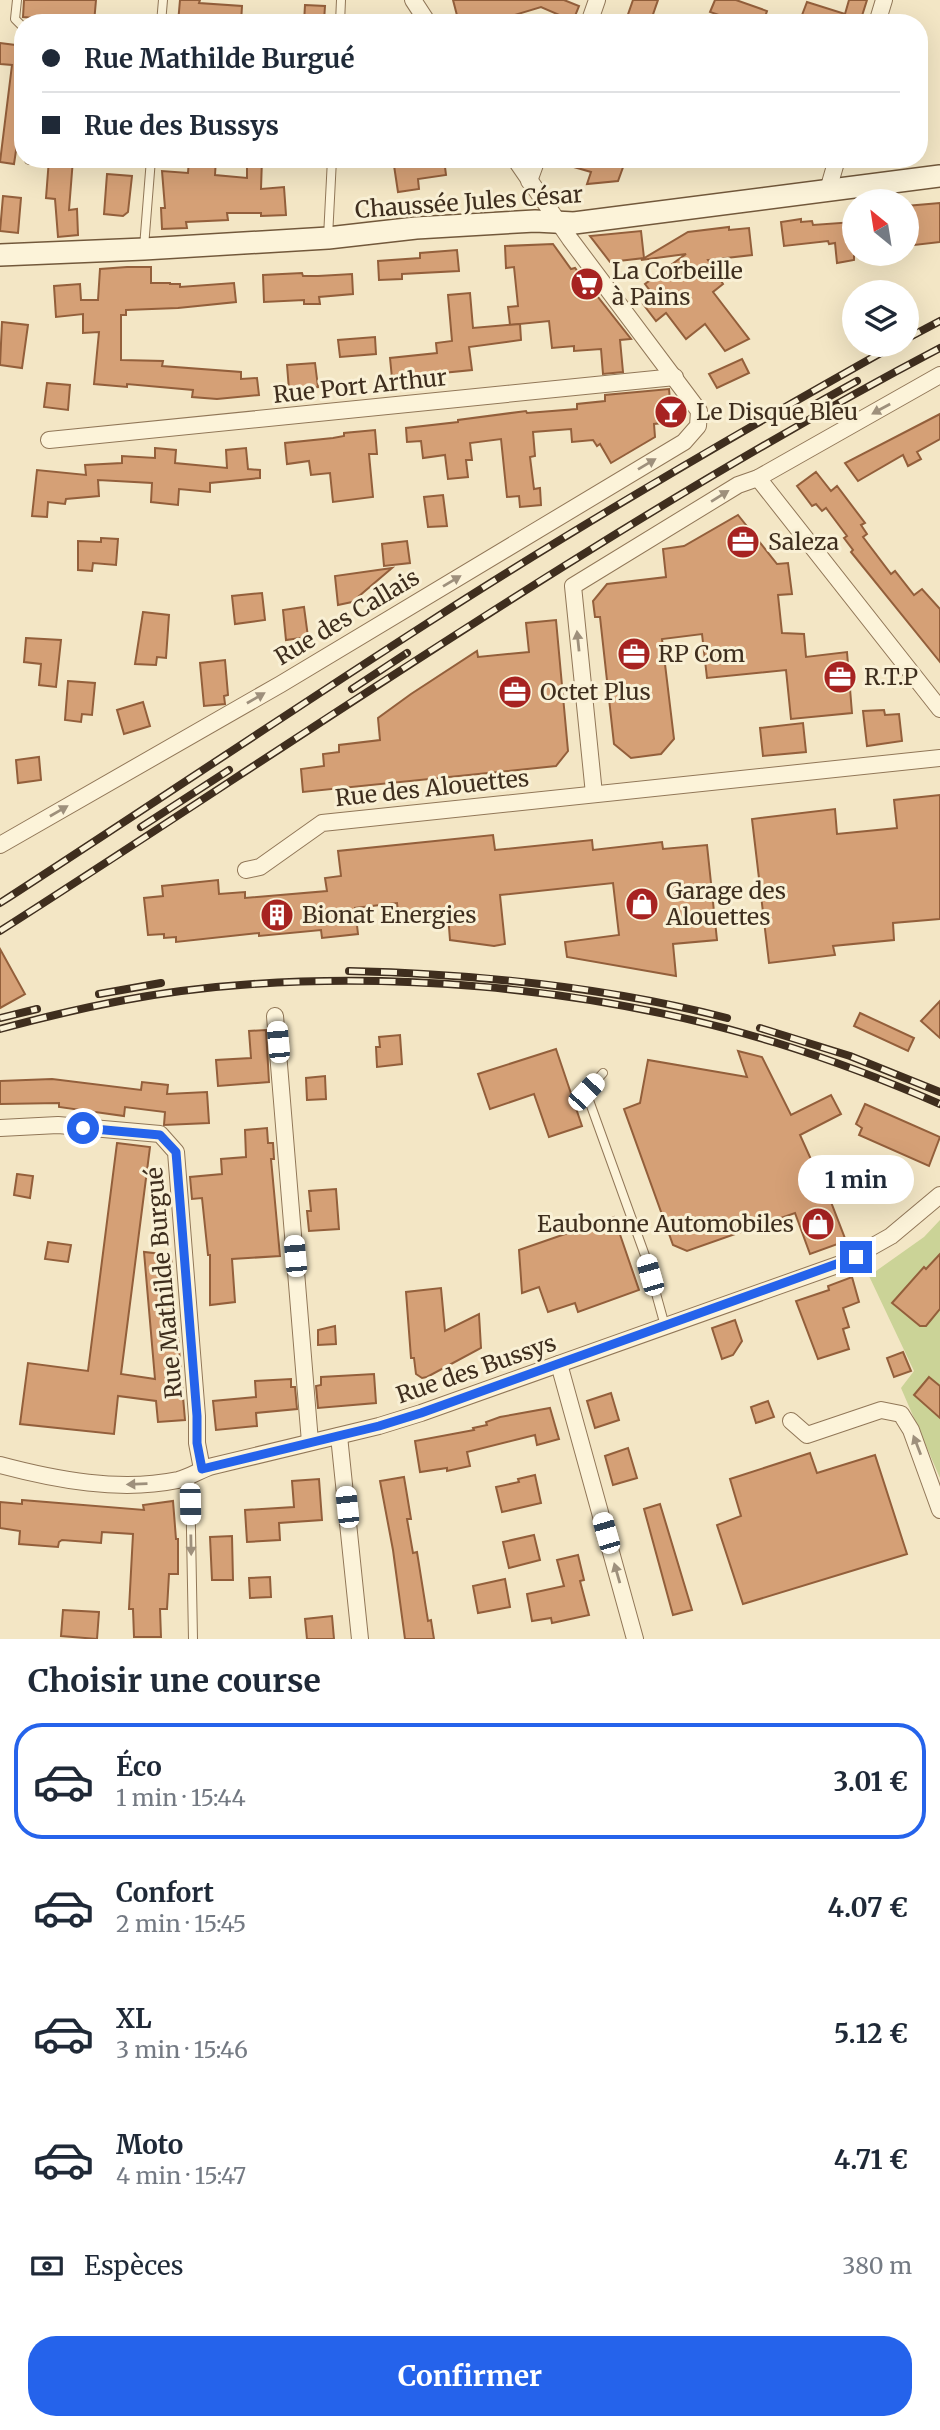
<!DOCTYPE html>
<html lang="fr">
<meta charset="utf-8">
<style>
body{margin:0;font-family:Merriweather,serif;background:#f6f6f7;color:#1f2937;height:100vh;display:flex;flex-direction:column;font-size:26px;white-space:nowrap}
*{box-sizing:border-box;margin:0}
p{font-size:23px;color:#747a83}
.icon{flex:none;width:38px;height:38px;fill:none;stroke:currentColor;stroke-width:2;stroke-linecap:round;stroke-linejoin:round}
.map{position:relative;height:1639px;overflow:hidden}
.drawer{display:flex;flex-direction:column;background:#fff;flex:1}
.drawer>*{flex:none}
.guide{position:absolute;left:14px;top:14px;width:914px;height:154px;border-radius:28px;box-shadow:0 7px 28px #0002;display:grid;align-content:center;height:154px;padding:0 28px;background:#fff}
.needle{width:46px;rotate:330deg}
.buttons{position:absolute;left:842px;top:189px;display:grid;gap:14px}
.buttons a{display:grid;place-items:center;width:77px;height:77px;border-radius:50%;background:#fff;box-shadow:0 7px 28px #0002;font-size:35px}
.end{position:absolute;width:32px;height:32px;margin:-16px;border:9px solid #2563eb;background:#fff;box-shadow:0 0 0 4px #fff}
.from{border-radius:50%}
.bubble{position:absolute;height:49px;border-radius:24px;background:#fff;box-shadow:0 7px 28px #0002;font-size:23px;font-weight:700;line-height:49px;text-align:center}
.car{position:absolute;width:21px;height:42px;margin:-21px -10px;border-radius:9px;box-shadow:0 0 5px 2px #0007;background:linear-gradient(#fff 24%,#345 0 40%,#fff 0 76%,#345 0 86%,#fff 0)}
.guide b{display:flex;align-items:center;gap:24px;height:66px;font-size:26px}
.guide b+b{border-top:2px solid #e0e1e3}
.guide i{width:18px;height:18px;background:#1f2937}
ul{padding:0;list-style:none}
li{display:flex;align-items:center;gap:21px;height:116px;margin:0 14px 10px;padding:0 14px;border:4px solid transparent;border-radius:28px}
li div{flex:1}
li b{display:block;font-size:26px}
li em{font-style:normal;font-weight:700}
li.selected{border-color:#2563eb}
li>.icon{width:63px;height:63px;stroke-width:1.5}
h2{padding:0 28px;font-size:32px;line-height:84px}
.pay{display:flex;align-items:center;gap:18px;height:77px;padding:0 28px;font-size:26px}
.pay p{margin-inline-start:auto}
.action{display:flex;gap:14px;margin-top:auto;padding:14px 28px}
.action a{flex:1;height:80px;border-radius:28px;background:#2563eb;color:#fff;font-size:28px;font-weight:700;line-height:80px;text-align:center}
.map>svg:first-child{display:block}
.grass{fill:#cbd397}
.building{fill:#d5a076;stroke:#935f3b;stroke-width:2}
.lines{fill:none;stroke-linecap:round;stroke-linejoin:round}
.lane-casing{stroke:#917758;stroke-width:10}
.street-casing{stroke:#917758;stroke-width:18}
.secondary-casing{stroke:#72583b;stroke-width:24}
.lane{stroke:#fcf3d9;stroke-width:8}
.street{stroke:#fcf3d9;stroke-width:16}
.secondary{stroke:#fcf3d9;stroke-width:21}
.rail-casing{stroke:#3f2e1e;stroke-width:8}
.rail{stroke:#f9f0d5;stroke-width:5;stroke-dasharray:16;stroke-linecap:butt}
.oneway{fill:#9e907c}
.route{stroke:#2563eb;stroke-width:9}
.labels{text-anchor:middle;stroke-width:6;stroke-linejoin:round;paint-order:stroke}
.street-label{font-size:23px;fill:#3f2e1e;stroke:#f9f0d5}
.poi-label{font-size:23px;fill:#3f2e1e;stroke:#f9f0d5;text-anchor:start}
</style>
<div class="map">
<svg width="940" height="1639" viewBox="0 0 940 1639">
<rect width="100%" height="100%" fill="#f3e6c5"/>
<path class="grass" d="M940,1220V1478L901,1388L914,1371L869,1276L924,1237Z"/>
<g class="building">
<path d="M24,0H96L94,23L23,17Z"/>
<path d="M180,0H200L199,3L242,6L241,23H178Z"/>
<path d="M453,0H564L579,6L573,21L541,7L488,23H459Z"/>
<path d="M633,0H658L650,23H625Z"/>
<path d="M715,0H736L767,11L763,23H742L710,12Z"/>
<path d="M849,0H867L861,19L862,23H799L807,2L845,14Z"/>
<path d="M305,5L325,6L324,21L304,23Z"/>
<path d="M0,43L23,46V104L14,164L0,162L12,65L0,64Z"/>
<path d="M49,159H73L69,210L77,209L78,235L58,237L55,199L46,198Z"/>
<path d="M189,159H216L215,175L247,178V159H262L261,189L284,187L286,215L261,216V213H227L228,220L186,222L187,228L162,229L161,208H165L162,171L188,173Z"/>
<path d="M393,159H444L446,175L418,179L419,189L398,192Z"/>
<path d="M561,159H626L618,181L587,184L591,172L560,163Z"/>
<path d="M107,174L132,176L128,212L123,216L104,214Z"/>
<path d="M3,196L21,198L18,233L0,231Z"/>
<path d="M940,203V242L906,246V206Z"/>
<path d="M801,219V222L812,221L813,225L854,222V260L837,263L835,243L829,244L828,241L784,246L781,222Z"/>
<path d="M729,227V230L749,228L752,255L708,260L723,284L713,292L749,339L725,351L705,324L686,339L666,313L656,321L643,304L654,296L645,284L686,254L641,260L688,232Z"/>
<path d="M641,231L644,258L610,262L590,236Z"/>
<path d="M553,244L571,269L575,268L631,339L620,340L623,372L603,374L601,349L574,351V346L552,348L549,321L510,325L508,307L518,306L514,267L506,268L505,246Z"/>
<path d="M457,250L459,271L402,274V279L379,280L378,261L420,258V253Z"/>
<path d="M127,267H151V283H170V284H180V287L234,283L236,302L178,308L126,310V315H121V360L163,361L162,366L241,372V379L257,378L259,395L217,399L192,397L193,390L127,384V387L94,384L99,332L83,333V314L56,317L54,286L80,284L81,300H98L100,269Z"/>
<path d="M302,273L303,276H318L352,274L353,294L319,297L320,304H304V300L264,302L263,275Z"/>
<path d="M470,293L473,328L520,324L521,340L469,347L472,370L392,378L390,358L437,353L436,343L452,341L448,295Z"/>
<path d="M2,322L28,325L22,368L0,365Z"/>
<path d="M375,337L376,354L340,357L338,340Z"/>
<path d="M742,359L749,373L717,388L709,374Z"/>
<path d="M315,363L318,387L289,390L287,365Z"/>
<path d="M47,383L70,385L68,410L44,407Z"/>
<path d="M669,389L672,422L654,424L655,437L611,463L600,444L597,446L593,440L572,442L571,429L533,432L535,456L530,457L534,489L540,488L541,505L520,507L519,496L507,497L501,439L470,443L472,460H466L468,477L448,479L445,455L423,458L421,441L407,442L406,428L458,422V420L526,411L527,413L577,409V404L605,401V395Z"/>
<path d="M940,414V439L917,452L921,459L908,466L903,455L858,481L845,463Z"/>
<path d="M375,430L377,454H369L373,497L333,502L330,473L311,475L309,461L287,464L285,443L333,438L344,436V433Z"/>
<path d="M155,448L176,450L175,463L227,468L226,450L246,448L248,469L260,470V478L210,483V492L179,489L178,505L151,502L152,483L98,480L99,496L66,499L65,504L48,502L47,517L32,516L37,470L86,475L85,465L122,463V456L155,458Z"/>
<path d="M816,472L831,491L837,486L865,523L861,525L867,534L863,537L891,574L895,571L914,595L922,589L940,609V662L851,552L853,550L844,538L847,536L826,508L822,511L816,504L812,506L797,486Z"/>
<path d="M443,495L447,526L428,527L424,497Z"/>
<path d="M738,515L777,564L788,563L792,594L778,595L782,633L804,634L806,657L847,652L852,713L791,719L786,670L707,678L702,634L662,639L674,739L661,754L631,758L614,744L600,617H595L593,601L607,584L666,577L663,549L684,546Z"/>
<path d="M101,538L118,539L116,565L93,563L92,571L78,570V541L101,542Z"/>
<path d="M407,541L410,563L384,566L382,544Z"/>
<path d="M392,568L352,602L338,605L335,576Z"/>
<path d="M262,593L265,620L235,624L232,596Z"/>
<path d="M304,607L308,637L286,640L283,610Z"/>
<path d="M143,612L169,615L166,658L157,657L156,665L135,664Z"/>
<path d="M556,620L568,751L556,766L303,792L301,769L324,766L323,754L339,752V745L380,740L378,718L411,694L477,651L478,657L529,652L526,623Z"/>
<path d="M26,638L61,640L56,687L39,685L41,664L24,662Z"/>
<path d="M225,660L228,695L224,696L225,704L204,706L200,663Z"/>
<path d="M68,681L95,683L92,715L82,714L81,722L65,720Z"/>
<path d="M143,702L150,726L124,734L117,710Z"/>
<path d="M884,710L885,715L899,714L902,741L867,746L863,711Z"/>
<path d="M803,723L806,752L763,756L760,728Z"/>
<path d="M39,757L41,780L18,783L16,760Z"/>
<path d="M940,795V919L893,923L894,940L833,946L835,955L769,963L752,819L835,809L837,834L897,828L894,800Z"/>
<path d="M493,835L495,850L592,840L593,850L662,842L663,849L707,845L717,940L673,944L676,976L567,957L565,942L619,935L613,883L500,895L505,944L494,946L450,940L448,914L399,920L397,903L355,908L358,934L322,938L321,930L259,936V933L176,942V937L164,938V934L148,935L144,898L163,896L162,886L218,880L219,894L245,892V898L327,891L325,878L341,876L338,851Z"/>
<path d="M0,949L25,994L0,1008Z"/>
<path d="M940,1001V1038L921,1021Z"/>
<path d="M860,1013L914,1038L908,1051L854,1026Z"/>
<path d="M266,1030L269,1082L218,1086L216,1060L251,1058L249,1031Z"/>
<path d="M400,1035L402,1064L377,1067L376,1047H380L379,1037Z"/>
<path d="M556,1049L582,1126L549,1137L534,1094L490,1109L478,1074Z"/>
<path d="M738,1051L762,1057L791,1115L831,1095L841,1114L800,1135L823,1186L837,1180L844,1196L831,1202L846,1241L810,1254L795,1213L687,1251L673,1245L624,1109L640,1103L648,1060L747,1077Z"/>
<path d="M325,1076L326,1099L307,1100L306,1078Z"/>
<path d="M52,1079L141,1090L142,1082L168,1085L167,1094L207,1092L209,1123L164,1125L165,1112L125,1107L124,1116L59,1107V1103L0,1104V1081Z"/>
<path d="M865,1104L940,1137L929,1166L859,1135L862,1128L856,1124Z"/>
<path d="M267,1128L268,1143H273L274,1159H271L280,1256L232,1259L235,1302L210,1305V1255H208L202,1198L192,1199L190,1177L222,1174L221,1159L246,1157L245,1130Z"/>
<path d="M117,1143L150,1147L121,1374L155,1379L144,1252L171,1255L185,1420L158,1422L156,1401L118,1396L114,1434L20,1424L28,1363L88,1371Z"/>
<path d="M17,1174L33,1176L30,1198L14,1195Z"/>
<path d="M336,1189L339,1229L309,1231L307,1211H311L309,1191Z"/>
<path d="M614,1217L639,1290L578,1312L575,1303L548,1312L539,1287L522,1293L519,1250Z"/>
<path d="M48,1242L71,1245L68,1262L45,1259Z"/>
<path d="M940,1254V1309L926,1326H920L892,1303L924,1267L926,1269Z"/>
<path d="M852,1277L859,1302L843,1308L849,1327L843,1329L849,1349L818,1359L796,1301L829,1290L828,1286Z"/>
<path d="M441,1288L445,1331L479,1314L481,1348L427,1377L422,1378L416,1374L414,1358H411L406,1292Z"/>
<path d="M735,1320L742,1341L733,1355L722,1359L712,1328Z"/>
<path d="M335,1326L336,1344L318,1345V1330Z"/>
<path d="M903,1352L911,1371L894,1377L887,1358Z"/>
<path d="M374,1374L376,1403L318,1408L316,1386L321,1385V1377Z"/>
<path d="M929,1377L940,1386V1418L914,1395Z"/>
<path d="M291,1379V1387H295L297,1409L256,1413L257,1426L216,1430L213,1401L256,1397L255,1381Z"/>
<path d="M611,1393L619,1420L595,1428L587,1401Z"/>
<path d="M768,1401L774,1417L756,1423L751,1407Z"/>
<path d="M550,1408L559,1439L537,1445L535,1435L467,1452L470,1466L447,1471V1468L420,1472L415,1441L474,1430L473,1428L487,1425L486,1422L500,1417Z"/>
<path d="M628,1448L637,1478L613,1485L605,1456Z"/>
<path d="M810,1453L817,1473L875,1455L907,1554L743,1604L717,1525L741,1516L730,1479Z"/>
<path d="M535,1475L541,1503L502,1512L496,1487L519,1482L518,1479Z"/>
<path d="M404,1477L411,1519H407L413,1553L417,1552L428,1621L431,1620L434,1639H405L393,1550L380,1481Z"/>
<path d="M319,1479L322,1520L279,1523L280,1540L247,1542L245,1510L294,1507L292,1481Z"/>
<path d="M22,1500L144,1510L143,1505L173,1501L176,1539H178V1574H169L167,1609H160L161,1637H134L133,1609H129L133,1534L102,1532L101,1543L62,1540L59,1542L58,1547L19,1544L20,1531L0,1528V1502L22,1504Z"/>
<path d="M660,1504L692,1610L673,1615L644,1509Z"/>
<path d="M534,1535L540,1560L509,1568L503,1542Z"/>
<path d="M232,1536L233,1580H212L210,1537Z"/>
<path d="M578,1555L584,1580L580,1581L589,1615L552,1623L551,1618L532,1621L527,1594L564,1586L557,1560Z"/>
<path d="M270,1577L271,1597L250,1598L249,1578Z"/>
<path d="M505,1579L510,1607L478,1613L473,1586Z"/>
<path d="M63,1610L99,1612L97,1639L61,1636Z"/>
<path d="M332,1616L334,1639H307L305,1619Z"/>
</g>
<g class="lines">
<defs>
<g id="lane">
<path d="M17,0L15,19L23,27"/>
<path d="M161,23L163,0"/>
<path d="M340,23L341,0"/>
<path d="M29,160V159"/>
<path d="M328,237L332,159"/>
<path d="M144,247L151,159"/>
<path d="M603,1073L586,1092L647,1261L665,1326"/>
<path d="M190,1477L193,1639"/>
</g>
<g id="street">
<path d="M413,0L428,23"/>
<path d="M589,23L597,0"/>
<path d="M877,23L884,0"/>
<path d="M529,181L537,159"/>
<path d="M828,190L837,159"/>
<path d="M49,440L675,377"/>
<path d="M758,478L940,709"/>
<path d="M594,794L573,586L738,485L758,478L940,375"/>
<path d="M0,845L281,684L684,442L698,426L699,411L570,239L515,159"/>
<path d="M246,870L260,867L322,823L940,758"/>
<path d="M275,1016L310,1442"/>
<path d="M0,1128L58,1125L160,1134L176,1152L197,1416V1443L202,1469"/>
<path d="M559,1364L635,1639"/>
<path d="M791,1421L807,1435L881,1410L901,1414L911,1430L940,1510"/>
<path d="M339,1436L360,1639"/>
<path d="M0,1465C56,1480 120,1492 178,1480C191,1477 201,1469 213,1466L379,1426L421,1413L843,1263L891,1236L940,1195"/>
</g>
<path id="secondary" d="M0,255L144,249L328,238L416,228L535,221L574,223L940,176"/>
</defs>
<use href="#lane" class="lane-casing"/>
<use href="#street" class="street-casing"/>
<use href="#secondary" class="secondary-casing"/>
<use href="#lane" class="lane"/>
<use href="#street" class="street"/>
<use href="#secondary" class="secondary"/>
<defs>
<g id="rail">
<path d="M906,339L940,321"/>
<path d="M814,405L857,381"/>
<path d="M352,689L407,653"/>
<path d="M141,827L229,770"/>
<path d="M0,903C142,811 283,716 426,624C579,525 736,434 895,345"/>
<path d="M0,931C311,732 613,520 940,348"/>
<path d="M349,971C476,974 603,986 727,1018"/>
<path d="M99,994L161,983"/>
<path d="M0,1018L37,1009"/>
<path d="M760,1028L850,1056L940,1092"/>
<path d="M0,1029C59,1013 120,999 181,991C373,967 591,986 777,1043C832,1060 887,1081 940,1104"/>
</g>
</defs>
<use href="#rail" class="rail-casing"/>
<use href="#rail" class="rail"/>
</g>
<defs><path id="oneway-solid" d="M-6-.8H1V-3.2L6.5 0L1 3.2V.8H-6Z" transform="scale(1.75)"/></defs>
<g class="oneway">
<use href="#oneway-solid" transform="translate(881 409) rotate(151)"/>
<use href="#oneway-solid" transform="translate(647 464) rotate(-31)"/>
<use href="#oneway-solid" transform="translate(720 496) rotate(-32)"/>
<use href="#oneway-solid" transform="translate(452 581) rotate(-31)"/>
<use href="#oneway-solid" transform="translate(578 641) rotate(-96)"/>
<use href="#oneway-solid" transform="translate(256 698) rotate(-30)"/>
<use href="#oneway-solid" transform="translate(59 811) rotate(-30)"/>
<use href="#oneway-solid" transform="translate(917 1445) rotate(-111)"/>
<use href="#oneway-solid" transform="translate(137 1484) rotate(178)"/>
<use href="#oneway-solid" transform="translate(191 1545) rotate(89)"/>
<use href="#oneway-solid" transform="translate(617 1573) rotate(-106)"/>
</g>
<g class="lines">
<path class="route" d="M83,1128L160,1135L176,1152L197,1416V1443L202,1469L379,1426L421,1413L856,1257"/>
</g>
<defs>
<symbol id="supermarket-disc" viewBox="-11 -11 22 22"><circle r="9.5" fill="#a72321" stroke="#f9f0d5"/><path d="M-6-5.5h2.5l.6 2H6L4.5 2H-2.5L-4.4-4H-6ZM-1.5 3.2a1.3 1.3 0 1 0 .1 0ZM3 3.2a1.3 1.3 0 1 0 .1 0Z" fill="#fff"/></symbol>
<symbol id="bar-disc" viewBox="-11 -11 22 22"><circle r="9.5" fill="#a72321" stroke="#f9f0d5"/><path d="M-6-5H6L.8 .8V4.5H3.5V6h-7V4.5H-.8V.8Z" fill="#fff"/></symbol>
<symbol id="office-disc" viewBox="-11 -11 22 22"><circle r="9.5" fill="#a72321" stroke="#f9f0d5"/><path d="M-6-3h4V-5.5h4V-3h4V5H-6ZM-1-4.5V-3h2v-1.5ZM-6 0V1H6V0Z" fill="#fff"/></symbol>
<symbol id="shop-disc" viewBox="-11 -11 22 22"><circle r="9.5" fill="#a72321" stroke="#f9f0d5"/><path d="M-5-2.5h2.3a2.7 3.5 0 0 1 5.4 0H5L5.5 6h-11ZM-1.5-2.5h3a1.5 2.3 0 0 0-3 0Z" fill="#fff"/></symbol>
<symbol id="building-disc" viewBox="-11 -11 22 22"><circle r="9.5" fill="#a72321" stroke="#f9f0d5"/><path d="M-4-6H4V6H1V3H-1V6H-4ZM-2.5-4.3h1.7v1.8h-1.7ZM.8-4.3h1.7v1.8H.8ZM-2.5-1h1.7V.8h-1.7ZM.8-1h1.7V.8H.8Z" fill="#fff"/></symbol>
</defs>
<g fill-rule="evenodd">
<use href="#supermarket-disc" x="568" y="265" width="38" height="38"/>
<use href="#bar-disc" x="652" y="393" width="38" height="38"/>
<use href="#office-disc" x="724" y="523" width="38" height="38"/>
<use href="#office-disc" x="615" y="635" width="38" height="38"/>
<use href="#office-disc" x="821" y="658" width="38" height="38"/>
<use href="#office-disc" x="496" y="673" width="38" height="38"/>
<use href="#shop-disc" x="623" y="885" width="38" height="38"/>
<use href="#building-disc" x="258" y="896" width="38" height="38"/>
<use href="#shop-disc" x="799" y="1205" width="38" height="38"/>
</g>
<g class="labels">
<g class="street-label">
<text transform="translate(469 202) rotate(-4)" y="8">Chaussée Jules César</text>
<text transform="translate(360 386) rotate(-6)" y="8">Rue Port Arthur</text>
<text transform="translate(347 617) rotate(-31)" y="8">Rue des Callais</text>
<text transform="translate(432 788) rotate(-6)" y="8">Rue des Alouettes</text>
<text transform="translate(164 1283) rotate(-95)" y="8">Rue Mathilde Burgué</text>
<text transform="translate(476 1369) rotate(-19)" y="8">Rue des Bussys</text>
</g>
<g class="poi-label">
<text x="612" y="279">La Corbeille<tspan x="612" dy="26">à Pains</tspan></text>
<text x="696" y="420">Le Disque Bleu</text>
<text x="768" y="550">Saleza</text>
<text x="658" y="662">RP Com</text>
<text x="864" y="685">R.T.P</text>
<text x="540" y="700">Octet Plus</text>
<text x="666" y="899">Garage des<tspan x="666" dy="26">Alouettes</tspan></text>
<text x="302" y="923">Bionat Energies</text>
<text x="794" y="1232" text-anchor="end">Eaubonne Automobiles</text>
</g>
</g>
</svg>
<div class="buttons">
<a><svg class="needle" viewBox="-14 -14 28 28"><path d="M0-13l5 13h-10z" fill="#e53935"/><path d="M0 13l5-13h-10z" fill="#747a83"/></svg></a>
<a><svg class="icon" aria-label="layers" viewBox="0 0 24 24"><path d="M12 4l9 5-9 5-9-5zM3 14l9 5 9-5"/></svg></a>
</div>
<i class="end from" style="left:83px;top:1128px"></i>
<i class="end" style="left:856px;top:1257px"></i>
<div class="bubble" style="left:798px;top:1155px;width:116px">1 min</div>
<i class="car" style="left:278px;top:1042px;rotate:355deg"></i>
<i class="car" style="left:586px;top:1092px;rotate:43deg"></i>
<i class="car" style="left:295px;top:1256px;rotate:355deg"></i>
<i class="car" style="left:650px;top:1275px;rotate:344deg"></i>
<i class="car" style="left:190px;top:1504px;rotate:179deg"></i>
<i class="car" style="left:347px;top:1507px;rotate:354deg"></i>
<i class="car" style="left:606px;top:1533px;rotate:344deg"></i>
<div class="guide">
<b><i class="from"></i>Rue Mathilde Burgué</b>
<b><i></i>Rue des Bussys</b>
</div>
</div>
<section class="drawer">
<h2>Choisir une course</h2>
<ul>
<li class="selected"><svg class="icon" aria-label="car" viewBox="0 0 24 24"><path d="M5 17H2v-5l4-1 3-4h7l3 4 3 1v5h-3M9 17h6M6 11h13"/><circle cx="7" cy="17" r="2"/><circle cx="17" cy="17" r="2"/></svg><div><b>Éco</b><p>1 min · 15:44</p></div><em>3.01 €</em></li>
<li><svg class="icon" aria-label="car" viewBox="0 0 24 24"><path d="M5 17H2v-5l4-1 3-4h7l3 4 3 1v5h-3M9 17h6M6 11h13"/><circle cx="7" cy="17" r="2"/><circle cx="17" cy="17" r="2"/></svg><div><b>Confort</b><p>2 min · 15:45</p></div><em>4.07 €</em></li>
<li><svg class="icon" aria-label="car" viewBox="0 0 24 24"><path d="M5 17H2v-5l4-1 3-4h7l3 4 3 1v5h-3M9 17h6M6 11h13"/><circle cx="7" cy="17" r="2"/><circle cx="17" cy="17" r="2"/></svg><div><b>XL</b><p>3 min · 15:46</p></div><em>5.12 €</em></li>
<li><svg class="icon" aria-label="car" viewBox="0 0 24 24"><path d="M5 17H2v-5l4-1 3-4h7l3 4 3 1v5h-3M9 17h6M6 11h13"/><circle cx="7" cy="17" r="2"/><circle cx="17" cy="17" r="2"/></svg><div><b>Moto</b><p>4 min · 15:47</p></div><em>4.71 €</em></li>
</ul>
<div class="pay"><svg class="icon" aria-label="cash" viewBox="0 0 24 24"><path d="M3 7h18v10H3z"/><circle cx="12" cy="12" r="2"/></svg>Espèces<p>380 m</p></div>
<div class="action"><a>Confirmer</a></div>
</section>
